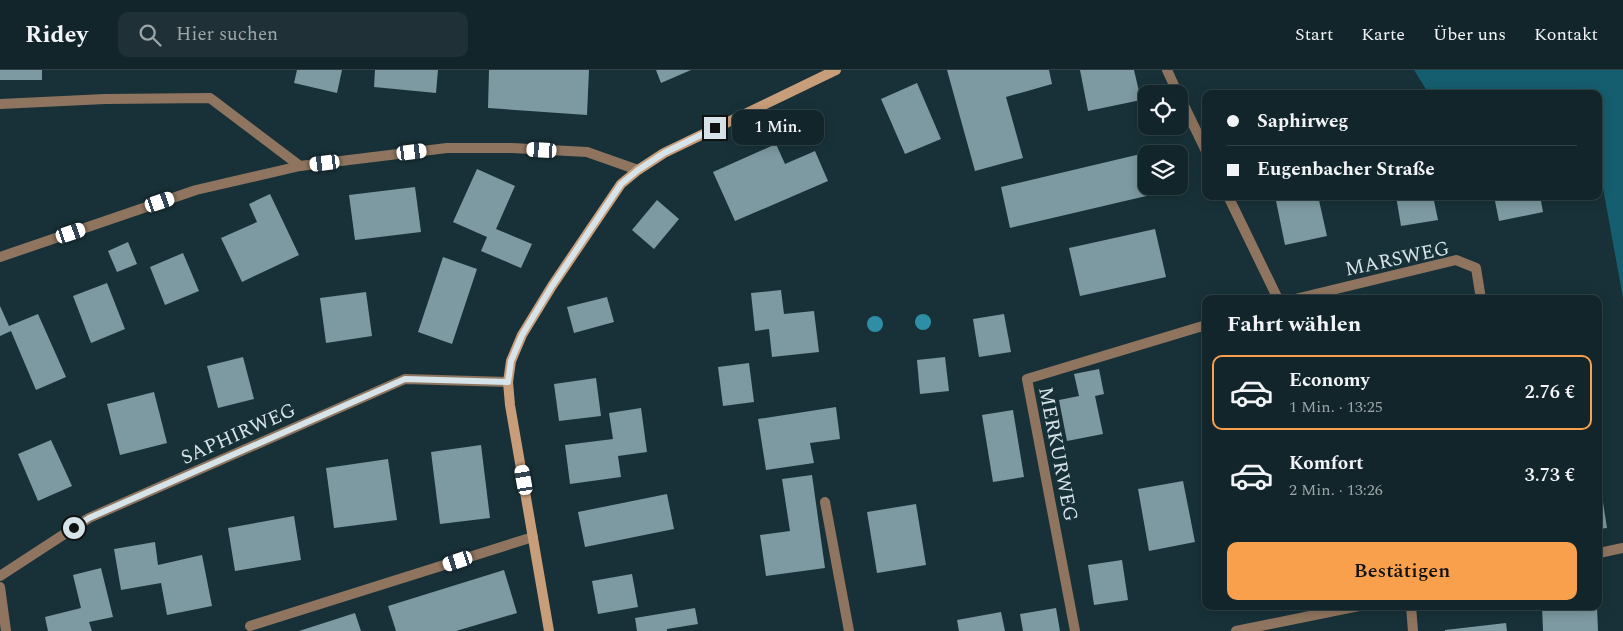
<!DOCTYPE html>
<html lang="de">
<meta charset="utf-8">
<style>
body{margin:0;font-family:Spectral,serif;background:#1f3136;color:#f1f3f6;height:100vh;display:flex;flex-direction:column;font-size:19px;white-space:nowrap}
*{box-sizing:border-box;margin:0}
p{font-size:16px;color:#9ca5a8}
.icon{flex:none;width:28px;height:28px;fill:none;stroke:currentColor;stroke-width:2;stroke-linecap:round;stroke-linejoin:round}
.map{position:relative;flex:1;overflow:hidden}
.sheet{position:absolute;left:1202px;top:225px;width:400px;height:315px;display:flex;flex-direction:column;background:#12252a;border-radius:10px;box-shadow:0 2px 12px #0003,0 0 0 1px #314247}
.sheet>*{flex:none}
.banner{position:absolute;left:1202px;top:20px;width:400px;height:110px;border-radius:10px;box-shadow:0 2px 12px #0003,0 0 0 1px #314247;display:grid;align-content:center;height:110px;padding:0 25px;background:#12252a}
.controls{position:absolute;left:1138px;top:15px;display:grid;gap:10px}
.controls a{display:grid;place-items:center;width:50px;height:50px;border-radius:10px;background:#12252a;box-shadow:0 2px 12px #0003,0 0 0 1px #314247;font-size:25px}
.end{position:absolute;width:22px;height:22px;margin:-11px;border:6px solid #d6e4e9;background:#111;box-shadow:0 0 0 2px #111}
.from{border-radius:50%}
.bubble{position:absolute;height:35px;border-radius:10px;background:#12252a;box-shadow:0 2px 12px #0003,0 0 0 1px #314247;font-size:16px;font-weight:600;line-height:35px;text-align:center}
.car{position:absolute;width:15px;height:30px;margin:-15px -8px;border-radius:6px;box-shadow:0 0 4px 1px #0007;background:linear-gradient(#fff 24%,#345 0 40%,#fff 0 76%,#345 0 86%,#fff 0)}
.banner b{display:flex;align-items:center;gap:18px;height:48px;font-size:19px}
.banner b+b{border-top:1px solid #314247}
.banner i{width:12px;height:12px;background:#f1f3f6}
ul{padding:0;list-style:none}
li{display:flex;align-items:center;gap:15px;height:75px;margin:0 10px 8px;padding:0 15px;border:2px solid transparent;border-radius:10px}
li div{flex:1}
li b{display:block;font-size:19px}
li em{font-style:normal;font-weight:600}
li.current{border-color:#f9a04d}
li>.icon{width:45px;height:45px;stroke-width:1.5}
h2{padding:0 25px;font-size:22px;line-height:60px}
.action{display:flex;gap:10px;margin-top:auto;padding:10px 25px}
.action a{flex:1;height:58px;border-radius:10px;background:#f9a04d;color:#111;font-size:20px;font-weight:600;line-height:58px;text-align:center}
header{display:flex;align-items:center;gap:30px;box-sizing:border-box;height:70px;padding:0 25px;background:#12252a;border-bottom:1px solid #314247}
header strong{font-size:24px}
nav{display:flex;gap:28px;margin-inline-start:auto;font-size:18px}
.search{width:350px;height:45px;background:#1f3136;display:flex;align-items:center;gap:12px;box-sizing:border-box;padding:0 18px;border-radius:10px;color:#9ca5a8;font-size:19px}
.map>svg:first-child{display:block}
.green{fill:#155e6f}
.building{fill:#7d99a1}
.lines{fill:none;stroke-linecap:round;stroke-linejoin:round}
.lane{stroke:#8f755f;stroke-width:10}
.street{stroke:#8f755f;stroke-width:10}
.secondary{stroke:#c89d7a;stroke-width:10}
.tree{fill:#2e8ea5}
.route{stroke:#d6e4e9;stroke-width:6}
.labels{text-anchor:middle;stroke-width:5;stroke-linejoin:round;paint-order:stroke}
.street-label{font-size:20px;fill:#d6e4e9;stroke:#183138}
</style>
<header>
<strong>Ridey</strong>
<div class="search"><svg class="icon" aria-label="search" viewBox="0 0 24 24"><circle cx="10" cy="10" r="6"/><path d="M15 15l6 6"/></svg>Hier suchen</div>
<nav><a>Start</a><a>Karte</a><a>Über uns</a><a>Kontakt</a></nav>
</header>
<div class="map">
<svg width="1623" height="561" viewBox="0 0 1623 561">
<rect width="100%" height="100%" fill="#183138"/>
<path class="green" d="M1414,0H1623V228L1599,96V24H1429Z"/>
<g class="building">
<rect x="0" y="0" width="42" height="10"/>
<path d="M297,0H342L337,23L294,13Z"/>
<path d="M375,0H438L436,23L374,17Z"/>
<path d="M489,0H589L587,45L488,38Z"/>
<path d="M656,0H691L661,13Z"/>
<path d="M947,0H1049L1052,14L1006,27L1023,88L975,101Z"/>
<path d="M1080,0H1134L1141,30L1088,41Z"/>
<path d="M917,13L941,69L905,84L881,29Z"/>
<path d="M776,74L785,94L815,81L828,111L735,151L713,102Z"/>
<path d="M1149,82V84H1146V116H1157L1159,123L1010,158L1001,117Z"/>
<path d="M477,99L515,116L496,159L532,174L521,198L481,181L487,167L453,152Z"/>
<path d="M415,117L421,162L355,170L349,125Z"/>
<path d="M270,124L299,185L242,212L221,168L257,152L249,134Z"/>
<path d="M1275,126H1318L1327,166L1285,175Z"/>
<path d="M1396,126H1433L1438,150L1401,156Z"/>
<path d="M1494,126H1540L1543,142L1499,151Z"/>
<path d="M657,130L679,149L654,179L632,160Z"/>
<path d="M1155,159L1166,207L1080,226L1069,178Z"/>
<path d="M128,172L137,194L117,202L108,181Z"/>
<path d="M183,183L199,221L165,235L150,197Z"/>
<path d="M443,187L477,199L452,274L418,262Z"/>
<path d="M107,213L125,259L91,273L73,226Z"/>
<path d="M781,220L784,244L814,241L819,282L772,287L769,259L755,261L751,223Z"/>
<path d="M366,222L372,266L326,273L320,228Z"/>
<path d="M607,227L614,252L574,263L567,237Z"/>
<path d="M0,236L9,256L38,244L66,307L36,320L11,261L0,266Z"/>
<path d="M1004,244L1011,282L979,287L973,249Z"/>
<path d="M243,287L254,329L218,338L207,296Z"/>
<path d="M945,287L949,321L920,324L917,290Z"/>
<path d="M749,293L754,332L723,336L718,297Z"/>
<path d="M1099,299L1104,324L1095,326L1103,364L1067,371L1059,330L1079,326L1074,304Z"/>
<path d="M596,308L601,346L559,351L554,314Z"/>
<path d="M154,322L167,373L120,385L107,334Z"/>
<path d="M836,337L840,369L810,373L814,393L766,400L758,349Z"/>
<path d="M641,338L647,382L618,386L621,407L570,414L565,375L613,369L609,343Z"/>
<path d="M1013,340L1024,407L993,412L982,345Z"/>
<path d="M51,370L72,416L38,431L18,384Z"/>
<path d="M481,375L490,448L440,454L431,382Z"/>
<path d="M388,389L397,450L334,458L326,398Z"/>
<path d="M812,405L825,498L766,506L760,465L790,461L782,409Z"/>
<path d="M1183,411L1195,472L1149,481L1138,419Z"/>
<path d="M1600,413L1607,458L1599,459V414Z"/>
<path d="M667,424L674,459L585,477L578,442Z"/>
<path d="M916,434L926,495L877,503L867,442Z"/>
<path d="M294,446L301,490L235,501L228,458Z"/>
<path d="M155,472L158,495L202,485L212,536L167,545L161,513L121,520L114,479Z"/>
<path d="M1122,490L1128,530L1094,535L1088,495Z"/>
<path d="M101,498L113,547L89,552L92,561H48L45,547L81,538L73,505Z"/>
<path d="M504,500L517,543L456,561H396L388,536Z"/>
<path d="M632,504L638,537L598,544L592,511Z"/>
<path d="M1542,536H1597L1598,561H1543Z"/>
<path d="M695,538L698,554L667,559V561H637L635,548Z"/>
<path d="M1056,538L1060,561H1023L1020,544Z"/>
<path d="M1001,542L1005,561H959L957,550Z"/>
<path d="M355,543L361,561H299Z"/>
<path d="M1506,553L1507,561H1445V560Z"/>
</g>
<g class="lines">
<path class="lane" d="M250,556L533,467"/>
<g class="street">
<path d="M1167,0L1178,24"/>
<path d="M1179,25L1206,81"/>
<path d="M0,34L105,29L210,28L300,96"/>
<path d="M1228,126L1278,229"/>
<path d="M0,187L196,120L300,96L447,78H512L587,82L638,100"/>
<path d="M1295,229L1456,190L1476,198L1481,229"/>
<path d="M825,432L849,561"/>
<path d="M1599,483L1623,478"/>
<path d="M0,506L89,448L405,309L508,312"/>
<path d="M0,517L6,561"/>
<path d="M1411,536L1413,561"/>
<path d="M1075,561L1027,309L1206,255"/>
<path d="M1236,561L1359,536"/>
</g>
<path class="secondary" d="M549,561L510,335L508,312L511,291L522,265L552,216L621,114L638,100L664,83L836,0"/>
</g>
<g class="tree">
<circle cx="923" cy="252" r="8"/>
<circle cx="875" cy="254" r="8"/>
</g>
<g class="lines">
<path class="route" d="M74,458L89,448L405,309L508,312L511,291L522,265L552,216L621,114L638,100L664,83L715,58"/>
</g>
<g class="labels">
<g class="street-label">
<text transform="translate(1397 188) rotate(-12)" y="7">MARSWEG</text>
<text transform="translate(238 363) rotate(-24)" y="7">SAPHIRWEG</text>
<text transform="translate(1059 384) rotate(79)" y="7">MERKURWEG</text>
</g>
</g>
</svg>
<div class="controls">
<a><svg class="icon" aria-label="locate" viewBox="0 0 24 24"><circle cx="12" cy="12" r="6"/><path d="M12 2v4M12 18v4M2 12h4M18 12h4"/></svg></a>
<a><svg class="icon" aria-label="layers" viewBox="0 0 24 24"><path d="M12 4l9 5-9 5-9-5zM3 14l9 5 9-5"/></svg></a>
</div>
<i class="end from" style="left:74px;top:458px"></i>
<i class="end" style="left:715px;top:58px"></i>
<div class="bubble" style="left:732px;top:40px;width:92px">1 Min.</div>
<i class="car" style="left:542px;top:80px;rotate:273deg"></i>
<i class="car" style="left:412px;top:82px;rotate:83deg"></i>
<i class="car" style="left:325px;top:93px;rotate:263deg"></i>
<i class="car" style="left:160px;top:132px;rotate:71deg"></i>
<i class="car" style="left:71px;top:163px;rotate:71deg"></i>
<i class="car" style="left:524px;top:410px;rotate:350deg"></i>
<i class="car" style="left:458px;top:491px;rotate:252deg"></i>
<div class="banner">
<b><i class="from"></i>Saphirweg</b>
<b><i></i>Eugenbacher Straße</b>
</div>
<section class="sheet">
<h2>Fahrt wählen</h2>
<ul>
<li class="current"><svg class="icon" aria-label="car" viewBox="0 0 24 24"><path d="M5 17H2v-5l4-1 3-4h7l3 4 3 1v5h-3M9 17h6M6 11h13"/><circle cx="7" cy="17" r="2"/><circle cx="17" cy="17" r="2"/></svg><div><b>Economy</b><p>1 Min. · 13:25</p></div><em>2.76 €</em></li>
<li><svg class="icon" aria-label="car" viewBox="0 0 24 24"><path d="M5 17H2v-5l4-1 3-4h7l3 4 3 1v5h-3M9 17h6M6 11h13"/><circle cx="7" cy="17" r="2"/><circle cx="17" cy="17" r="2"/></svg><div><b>Komfort</b><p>2 Min. · 13:26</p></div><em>3.73 €</em></li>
</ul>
<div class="action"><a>Bestätigen</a></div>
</section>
</div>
